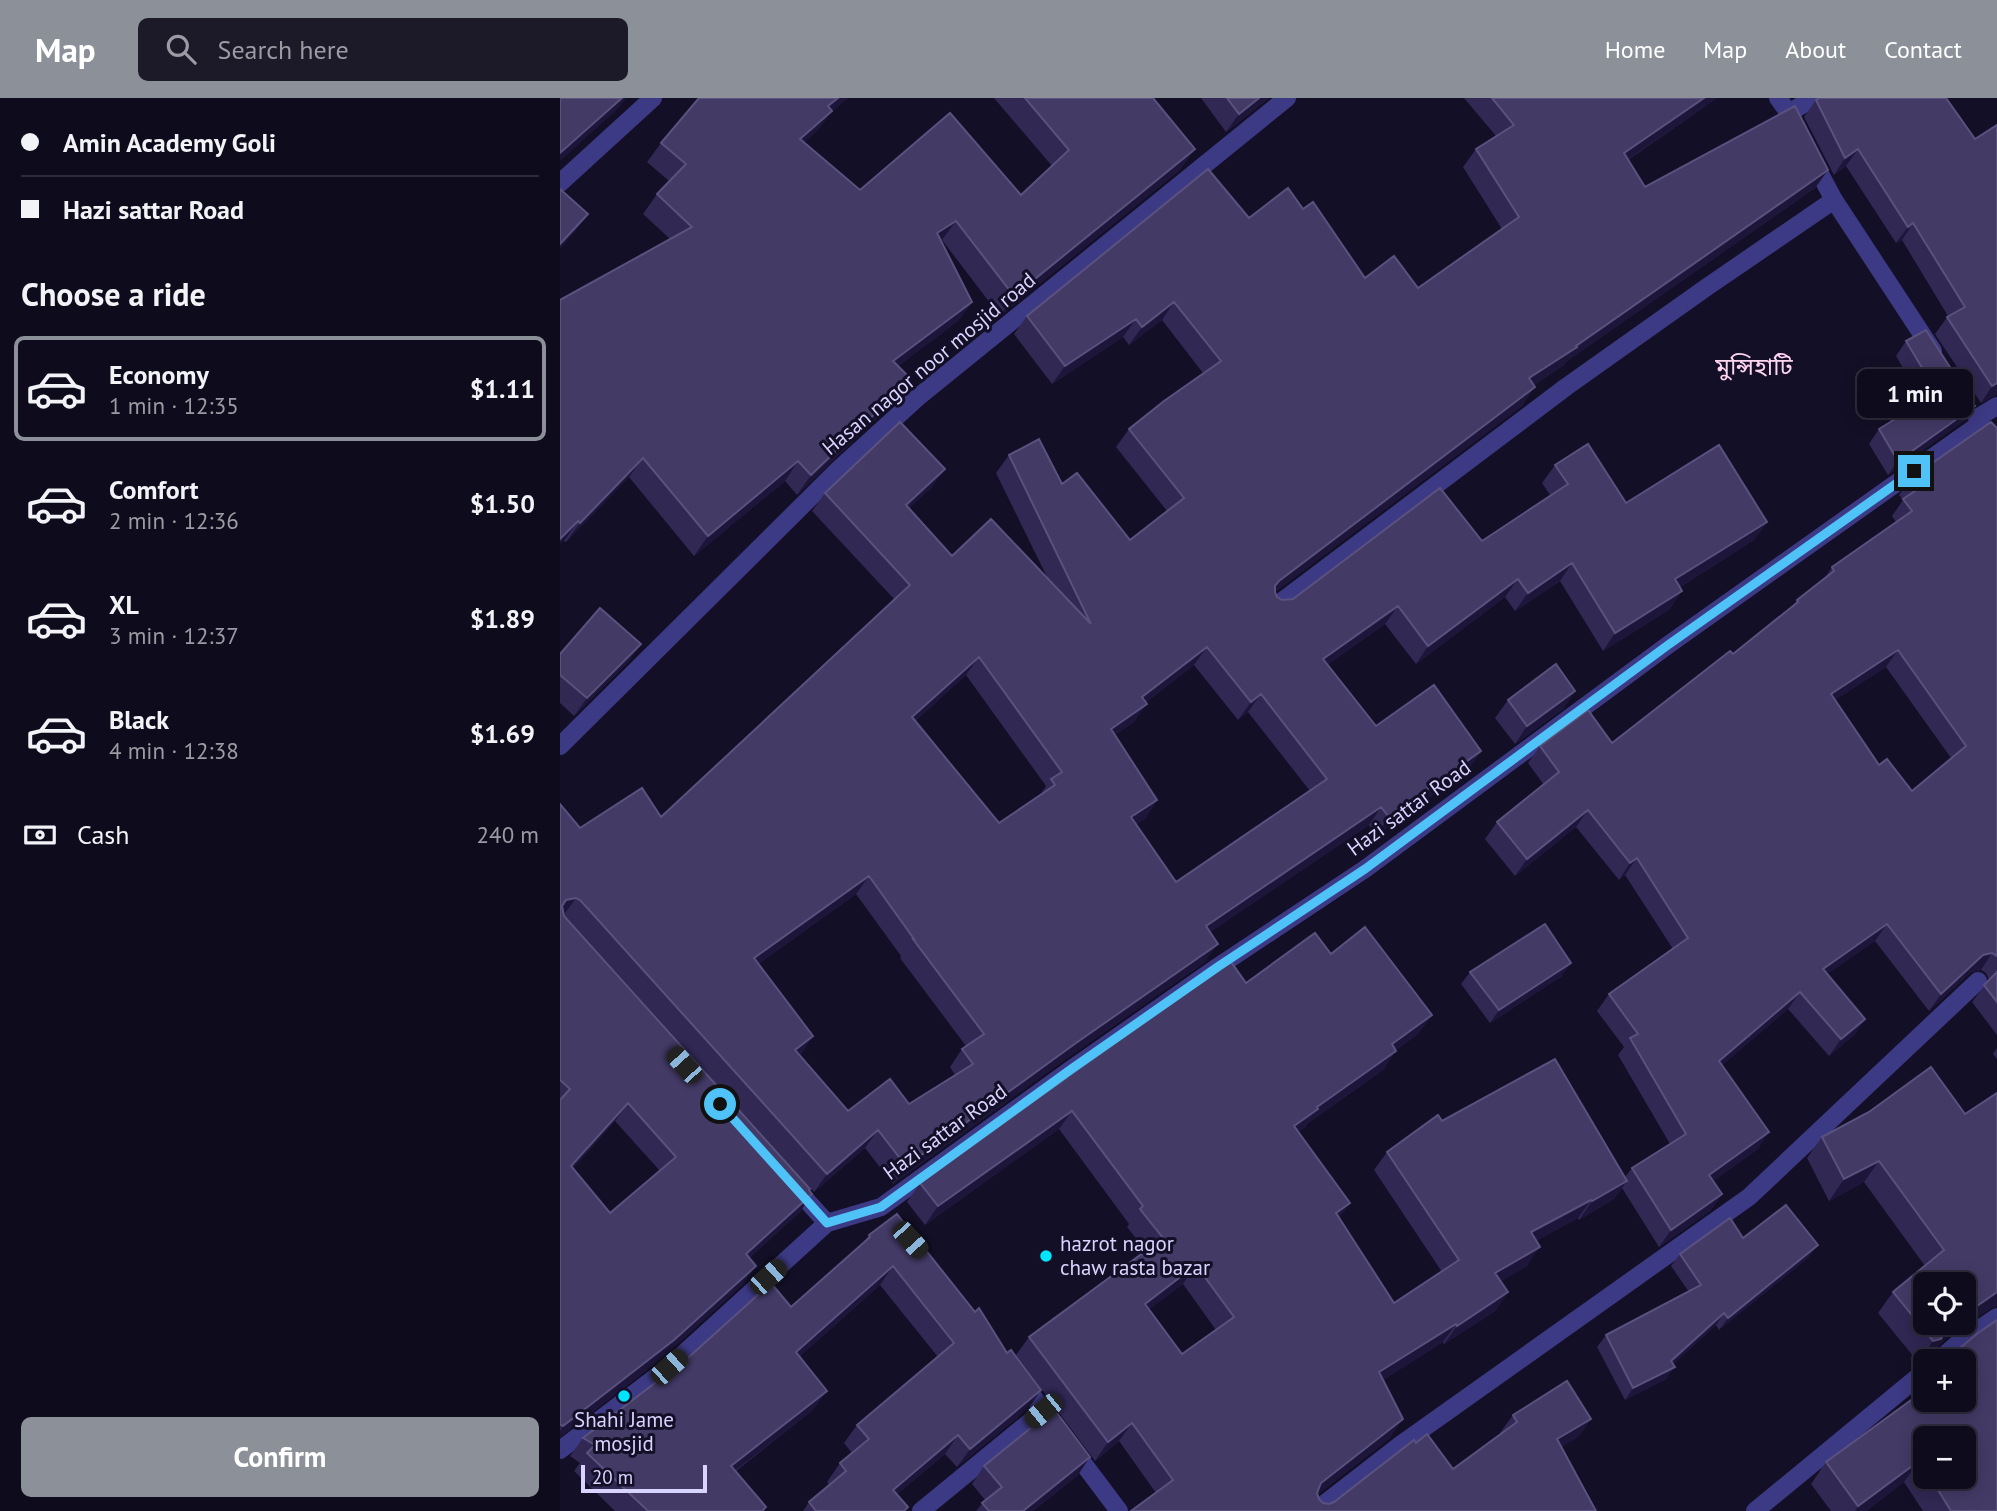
<!DOCTYPE html>
<meta charset="utf-8">
<style>
body{margin:0;font-family:"PT Sans","Noto Sans Bengali",sans-serif;background:#1c1929;color:#f1f3f6;height:100vh;display:flex;flex-direction:column;font-size:26px;white-space:nowrap}
*{box-sizing:border-box;margin:0}
p{font-size:23px;color:#9b9ba3}
.icon{flex:none;width:38px;height:38px;fill:none;stroke:currentColor;stroke-width:2;stroke-linecap:round;stroke-linejoin:round}
.map{position:relative;flex:1;overflow:hidden}
.details{display:flex;flex-direction:column;background:#0e0b1c;width:560px}
.details>*{flex:none}
.hud{display:grid;align-content:center;height:154px;padding:0 21px;background:#0e0b1c}
.fabs{position:absolute;left:1353px;top:1174px;display:grid;gap:14px}
.fabs a{display:grid;place-items:center;width:63px;height:63px;border-radius:10px;background:#0e0b1c;box-shadow:0 4px 18px #0003,0 0 0 2px #2e2b3b;font-size:35px}
.scale{position:absolute;left:21px;bottom:18px;width:126px;box-sizing:border-box;padding-left:7px;border:4px solid #d9d4ff;border-top:0;font-size:19px;line-height:24px;white-space:nowrap;color:#d9d4ff;-webkit-text-stroke:5px #130f26;paint-order:stroke}
.end{position:absolute;width:32px;height:32px;margin:-16px;border:9px solid #4fc3f7;background:#111;box-shadow:0 0 0 4px #111}
.from{border-radius:50%}
.bubble{position:absolute;height:49px;border-radius:10px;background:#0e0b1c;box-shadow:0 4px 18px #0003,0 0 0 2px #2e2b3b;font-size:23px;font-weight:700;line-height:49px;text-align:center}
.car{position:absolute;width:21px;height:42px;margin:-21px -10px;border-radius:9px;box-shadow:0 0 5px 2px #0007;background:linear-gradient(#222 24%,#8ab4d8 0 40%,#222 0 76%,#8ab4d8 0 86%,#222 0)}
.hud b{display:flex;align-items:center;gap:24px;height:66px;font-size:26px}
.hud b+b{border-top:2px solid #2e2b3b}
.hud i{width:18px;height:18px;background:#f1f3f6}
ul{padding:0;list-style:none}
li{display:flex;align-items:center;gap:21px;height:105px;margin:0 14px 10px;padding:0 7px;border:4px solid transparent;border-radius:10px}
li div{flex:1}
li b{display:block;font-size:26px}
li em{font-style:normal;font-weight:700}
li.active{border-color:#8c9099}
li>.icon{width:63px;height:63px;stroke-width:1.5}
h2{padding:0 21px;font-size:32px;line-height:84px}
.pay{display:flex;align-items:center;gap:18px;height:77px;padding:0 21px;font-size:26px}
.pay p{margin-inline-start:auto}
.button{display:flex;gap:14px;margin-top:auto;padding:14px 21px}
.button a{flex:1;height:80px;border-radius:10px;background:#8c9099;color:#fff;font-size:28px;font-weight:700;line-height:80px;text-align:center}
header{display:flex;align-items:center;gap:42px;box-sizing:border-box;height:98px;padding:0 35px;background:#8c9099;color:#fff}
header strong{font-size:33px}
nav{display:flex;gap:38px;margin-inline-start:auto;font-size:24px}
.search{width:490px;height:63px;background:#1c1929;display:flex;align-items:center;gap:18px;box-sizing:border-box;padding:0 24px;border-radius:10px;color:#9b9ba3;font-size:26px}
main{display:flex;flex:1;min-height:0}
.map>svg:first-child{display:block}
.lines{fill:none;stroke-linecap:round;stroke-linejoin:round}
.minor{stroke:#3d3a85;stroke-width:18}
.wall{fill:#312854;fill-rule:evenodd}
.shaded-wall{fill:#1d163a}
.building{fill:#433a66;stroke:#5a527e;stroke-width:2;fill-rule:evenodd}
.route{stroke:#4fc3f7;stroke-width:9}
.poi-dot{fill:#00e5ff;stroke:#130f26;stroke-width:2.5}
.labels{text-anchor:middle;stroke-width:6;stroke-linejoin:round;paint-order:stroke}
.street-label{font-size:21px;fill:#d9d4ff;stroke:#130f26}
.poi-label{font-size:21px;fill:#d9d4ff;stroke:#130f26;text-anchor:start}
.quarter-label{font-size:24px;fill:#ffd6f0;stroke:#130f26}
</style>
<header>
<strong>Map</strong>
<div class="search"><svg class="icon" aria-label="search" viewBox="0 0 24 24"><circle cx="10" cy="10" r="6"/><path d="M15 15l6 6"/></svg>Search here</div>
<nav><a>Home</a><a>Map</a><a>About</a><a>Contact</a></nav>
</header>
<main>
<section class="details">
<div class="hud">
<b><i class="from"></i>Amin Academy Goli</b>
<b><i></i>Hazi sattar Road</b>
</div>
<h2>Choose a ride</h2>
<ul>
<li class="active"><svg class="icon" aria-label="car" viewBox="0 0 24 24"><path d="M5 17H2v-5l4-1 3-4h7l3 4 3 1v5h-3M9 17h6M6 11h13"/><circle cx="7" cy="17" r="2"/><circle cx="17" cy="17" r="2"/></svg><div><b>Economy</b><p>1 min · 12:35</p></div><em>$1.11</em></li>
<li><svg class="icon" aria-label="car" viewBox="0 0 24 24"><path d="M5 17H2v-5l4-1 3-4h7l3 4 3 1v5h-3M9 17h6M6 11h13"/><circle cx="7" cy="17" r="2"/><circle cx="17" cy="17" r="2"/></svg><div><b>Comfort</b><p>2 min · 12:36</p></div><em>$1.50</em></li>
<li><svg class="icon" aria-label="car" viewBox="0 0 24 24"><path d="M5 17H2v-5l4-1 3-4h7l3 4 3 1v5h-3M9 17h6M6 11h13"/><circle cx="7" cy="17" r="2"/><circle cx="17" cy="17" r="2"/></svg><div><b>XL</b><p>3 min · 12:37</p></div><em>$1.89</em></li>
<li><svg class="icon" aria-label="car" viewBox="0 0 24 24"><path d="M5 17H2v-5l4-1 3-4h7l3 4 3 1v5h-3M9 17h6M6 11h13"/><circle cx="7" cy="17" r="2"/><circle cx="17" cy="17" r="2"/></svg><div><b>Black</b><p>4 min · 12:38</p></div><em>$1.69</em></li>
</ul>
<div class="pay"><svg class="icon" aria-label="cash" viewBox="0 0 24 24"><path d="M3 7h18v10H3z"/><circle cx="12" cy="12" r="2"/></svg>Cash<p>240 m</p></div>
<div class="button"><a>Confirm</a></div>
</section>
<div class="map">
<svg width="1437" height="1413" viewBox="0 0 1437 1413">
<rect width="100%" height="100%" fill="#130f26"/>
<g class="lines">
<g class="minor">
<path d="M1218,0L1229,15L1238,32"/>
<path d="M1229,15L1253,0"/>
<path d="M1252,61L1274,102L1373,253"/>
<path d="M0,85L93,0"/>
<path d="M713,510L1006,289L1147,189L1274,102"/>
<path d="M0,648L278,372L357,300L727,0"/>
<path d="M232,1086L267,1125"/>
<path d="M1377,1264L1396,1247L1437,1219"/>
<path d="M462,1284L559,1413"/>
<path d="M0,1352L109,1269L267,1125L321,1109L510,972L659,868L805,771L1108,547L1421,325L1417,320L1437,308"/>
<path d="M361,1413L483,1313"/>
<path d="M755,1413L840,1347L1189,1099L1418,883"/>
<path d="M1195,1413L1365,1273"/>
</g>
</g>
<g class="wall">
<path d="M139,0H288L271,14L258,32L244,44L300,92L461,97L492,68L434,0H593L621,71L440,218L382,142L381,143L412,204L398,223L338,268L337,301L237,397L225,383L134,458L69,379L6,444L4,443L110,141L83,116L97,96L109,83L87,64L101,45Z"/>
<path d="M641,0H709L666,34Z"/>
<path d="M904,0H1157L1068,62L1085,89L1268,72L1255,90L1007,263L1004,267L974,287L962,308L715,494L717,499L722,502L733,501L922,443L990,397L982,385L995,367L1066,405L1207,424L1194,442L1120,489L1110,511L1043,553L1000,483L955,513L945,499L856,566L825,526L767,567L816,628L921,653L908,672L816,737L809,727L650,834L645,864L503,963L333,1086L305,1050L254,1094L8,821L5,819L252,1096L240,1114L189,1160L183,1186L102,1260L0,1339V706L20,730L101,719L334,501L252,413L265,395L372,389L349,410L392,458L487,479L436,375L449,357L502,386L570,442L607,413L556,349L569,331L643,275L602,222L569,247L563,239L492,286L454,236L467,218L689,120L743,111L805,180L858,190L942,131L903,69L916,51L936,38ZM634,567L678,622L688,614L750,693L616,784L576,726L585,721L597,702L555,637L574,624L585,605ZM406,577L486,688L480,697L439,725L355,623ZM296,796L341,858L340,860L406,948L402,951L390,969L395,977L349,1006L288,1013L240,957L253,938L198,866ZM55,1023L100,1073L50,1115L13,1070Z"/>
<path d="M1386,0L1436,297L1421,305L1375,236L1388,218L1342,142L1336,145L1286,68L1274,77L1244,19L1256,2Z"/>
<path d="M1346,243L1415,308L1405,322L1328,377L1309,346L1319,331L1363,304L1336,258Z"/>
<path d="M1437,330V937L1412,904L1429,882L1426,875L1421,872L1411,874L1369,913L1315,843L1267,876L1305,921L1294,937L1269,958L1228,911L1162,967L1198,1051L1153,1083L1162,1096L1150,1113L1099,1149L1062,1090L1054,1101L1019,1122L1018,1120L976,1143L967,1168L941,1183L948,1194L935,1213L884,1246L883,1244L823,1282L830,1340L757,1397L759,1401L763,1405L769,1406L774,1404L856,1345L893,1371L940,1337V1335L953,1317L1031,1321L1018,1339L1001,1349L1036,1413H571L596,1395L559,1343L535,1363L456,1257L469,1239L586,1153L567,1129L569,1126L499,1031L365,1127L347,1104L360,1085L686,885L771,856L872,917L858,936L836,952L823,972L748,1025L745,1029L738,1034L779,1120L834,1205L882,1174L814,1072L827,1054L882,1023L1065,1079L1072,1070L1110,1046L1058,957L1064,949L1037,913L1049,896L1113,851L1065,777L1059,782L1016,729L955,778L925,741L937,724L984,687L968,665L980,648L1052,645L1173,556L1232,509L1237,502L1264,481L1272,469L1336,424L1332,418L1343,402L1339,397L1351,380ZM1326,569L1391,660L1352,693L1319,667L1275,602ZM623,1186L656,1232L622,1256L589,1211Z"/>
<path d="M81,546L68,564L14,618L0,605V556Z"/>
<path d="M1015,593L1003,611L955,646L935,620L948,602Z"/>
<path d="M910,874L1002,878L930,925L901,886Z"/>
<path d="M1437,950V961L1433,956Z"/>
<path d="M1437,995V1208L1431,1210L1389,1238L1372,1253L1366,1262L1358,1264L1318,1215L1333,1194L1365,1168L1304,1084L1269,1103L1247,1060L1262,1039L1405,1016Z"/>
<path d="M309,1137L447,1255L481,1292L468,1311L397,1369L385,1356L337,1396L348,1409L345,1413H243L249,1404L270,1387L267,1384L280,1365L292,1355L284,1345L297,1327L378,1259L320,1187L240,1258L254,1311L176,1373L206,1409L204,1413H55L14,1373L20,1365L10,1358L23,1340L231,1209L303,1145Z"/>
<path d="M1183,1140L1249,1159L1159,1232L1156,1227L1113,1266L1106,1281L1065,1302L1037,1249L1046,1237L1129,1194L1111,1168L1120,1156Z"/>
<path d="M1437,1222V1413H1363L1344,1384L1306,1413H1271L1251,1386L1266,1364L1365,1292V1302H1404V1264H1384L1391,1254L1399,1251L1418,1235ZM1365,1340H1404V1379H1365Z"/>
<path d="M424,1368L518,1377L473,1413H416L425,1402L412,1386Z"/>
</g>
<g class="shaded-wall">
<path d="M62,0H66L59,10L0,63V55Z"/>
<path d="M278,0H288L271,14L258,32L226,60L240,41L268,8Z"/>
<path d="M699,0H709L666,34L679,16Z"/>
<path d="M1144,0H1157L1051,73L1064,55Z"/>
<path d="M635,51L621,71L440,218L454,198Z"/>
<path d="M1298,51L1286,68L1274,77L1285,60Z"/>
<path d="M1268,72L1255,90L1007,263L1004,267L957,298L969,280Z"/>
<path d="M28,116L14,135L0,151V146Z"/>
<path d="M396,123L382,142L363,154L377,135Z"/>
<path d="M1353,125L1342,142L1336,145L1348,129Z"/>
<path d="M412,204L398,223L319,283L333,263Z"/>
<path d="M614,204L602,222L569,247L582,229Z"/>
<path d="M576,221L563,239L492,286L505,268Z"/>
<path d="M351,281L337,301L237,397L251,377Z"/>
<path d="M1437,285V297L1421,305L1432,288Z"/>
<path d="M975,289L962,308L706,501L719,483Z"/>
<path d="M1415,308L1405,322L1328,377L1338,363Z"/>
<path d="M83,360L69,379L6,444L20,425Z"/>
<path d="M238,363L225,383L134,458L148,438Z"/>
<path d="M385,371L372,389L333,425L346,407Z"/>
<path d="M18,423L4,443L0,446V441Z"/>
<path d="M1207,424L1194,442L1102,500L1115,481Z"/>
<path d="M1012,465L1000,483L955,513L968,495Z"/>
<path d="M958,481L945,499L856,566L868,548Z"/>
<path d="M1122,493L1110,511L1043,553L1055,535Z"/>
<path d="M838,508L825,526L750,579L763,561Z"/>
<path d="M81,546L68,564L14,618L27,600Z"/>
<path d="M647,549L634,567L569,617L582,599Z"/>
<path d="M1338,552L1326,569L1259,613L1271,596Z"/>
<path d="M419,559L406,577L339,637L352,619Z"/>
<path d="M1015,593L1003,611L955,646L967,628Z"/>
<path d="M701,596L688,614L678,622L691,604Z"/>
<path d="M587,606L574,624L538,649L551,631Z"/>
<path d="M921,653L908,672L816,737L829,719Z"/>
<path d="M597,702L585,721L558,737L571,719Z"/>
<path d="M821,709L809,727L633,846L646,828Z"/>
<path d="M1028,712L1016,729L955,778L967,761Z"/>
<path d="M1077,760L1065,777L1059,782L1070,765Z"/>
<path d="M309,778L296,796L181,878L194,860Z"/>
<path d="M16,800L3,818L0,810L6,802Z"/>
<path d="M1327,826L1315,843L1251,888L1263,871Z"/>
<path d="M658,846L645,864L503,963L333,1086L346,1068L516,945Z"/>
<path d="M1432,855L1421,872L1411,874L1369,913L1381,896L1423,857Z"/>
<path d="M1011,865L1002,878L930,925L939,912Z"/>
<path d="M1240,894L1228,911L1147,980L1159,963Z"/>
<path d="M872,917L858,936L819,965L832,946Z"/>
<path d="M1305,921L1294,937L1269,958L1281,941Z"/>
<path d="M253,938L241,957L222,970L235,952Z"/>
<path d="M836,953L823,972L748,1025L745,1029L721,1047L734,1028L757,1009Z"/>
<path d="M68,1005L55,1023L0,1084L11,1068Z"/>
<path d="M512,1013L499,1031L365,1127L378,1108Z"/>
<path d="M318,1032L305,1050L254,1094L267,1076Z"/>
<path d="M1209,1034L1198,1051L1138,1094L1149,1077Z"/>
<path d="M1319,1063L1304,1084L1269,1103L1284,1081Z"/>
<path d="M1067,1083L1054,1101L1019,1122L1032,1103Z"/>
<path d="M252,1096L240,1114L173,1174L186,1156Z"/>
<path d="M1162,1096L1150,1113L1099,1149L1111,1132Z"/>
<path d="M1031,1102L1018,1120L958,1153L971,1134Z"/>
<path d="M790,1105L777,1124L776,1115Z"/>
<path d="M1258,1147L1249,1159L1159,1232L1168,1220Z"/>
<path d="M980,1149L967,1168L922,1194L935,1175Z"/>
<path d="M636,1167L623,1186L572,1224L585,1206Z"/>
<path d="M196,1168L183,1186L102,1260L0,1339V1333L3,1328Z"/>
<path d="M333,1168L320,1187L223,1273L236,1254Z"/>
<path d="M948,1194L935,1213L884,1246L897,1228Z"/>
<path d="M1437,1194V1208L1431,1210L1389,1238L1372,1253L1366,1262L1358,1264L1373,1243L1395,1225H1404V1217Z"/>
<path d="M1164,1215L1156,1227L1104,1275L1115,1269L1106,1281L1065,1302L1073,1290L1111,1263Z"/>
<path d="M896,1226L883,1244L806,1293L819,1274Z"/>
<path d="M481,1292L468,1311L397,1369L410,1351Z"/>
<path d="M267,1293L254,1311L158,1386L171,1368Z"/>
<path d="M843,1321L830,1340L748,1404L761,1385Z"/>
<path d="M1031,1321L1018,1339L984,1360L997,1341Z"/>
<path d="M572,1325L559,1343L535,1363L548,1344Z"/>
<path d="M398,1337L385,1356L320,1410L333,1392Z"/>
<path d="M530,1359L518,1377L473,1413H463Z"/>
<path d="M1359,1363L1344,1384L1306,1413H1295L1298,1408Z"/>
</g>
<g class="building">
<path d="M0,0H62L0,55Z"/>
<path d="M139,0H278L268,8L272,13L240,41L300,92L390,15L461,97L509,52L465,0H593L635,51L454,198L396,123L377,135L412,204L333,263L351,281L251,377L238,363L148,438L83,360L20,425L18,423L0,441V202L132,129L97,96L126,66L101,45Z"/>
<path d="M667,0H699L679,16Z"/>
<path d="M932,0H1144L1064,55L1085,89L1235,8L1268,72L1016,248L1017,249L969,280L975,289L719,483L715,488V494L717,499L722,502L733,501L880,390L922,443L1008,386L995,367L1028,346L1066,405L1159,347L1207,424L1115,481L1122,493L1055,535L1012,465L968,495L958,481L868,548L838,508L763,561L816,628L874,587L921,653L829,719L821,709L646,828L658,846L516,945L346,1068L318,1032L267,1076L21,803L16,800L6,802L2,808L4,818L250,1091L249,1092L252,1096L186,1156L196,1168L114,1242L3,1328L0,1326V1002L10,991L0,982V706L20,730L82,690L101,719L350,487L265,395L340,324L385,371L346,407L392,458L431,421L531,526L449,357L479,341L502,386L517,375L570,442L624,400L569,331L604,303L661,263L614,204L582,229L576,221L505,268L467,218L648,71L689,120L728,90L743,111L753,104L805,180L834,158L858,190L959,119L916,51L954,27ZM647,549L691,604L701,596L767,681L616,784L571,719L597,702L551,631L587,606L582,599ZM419,559L502,674L491,681L495,687L439,725L352,619ZM309,778L354,841H353L424,936L402,951L413,966L349,1006L330,981L288,1013L235,952L253,938L194,860ZM68,1005L116,1059L50,1115L11,1068Z"/>
<path d="M1259,0H1386L1415,41L1437,27V285L1432,288L1387,219L1405,209L1353,125L1348,129L1298,51L1285,60L1256,2Z"/>
<path d="M0,91L28,116L0,146Z"/>
<path d="M1366,232L1415,308L1338,363L1319,331L1377,295L1346,243Z"/>
<path d="M1431,324L1437,330V858L1432,855L1423,857L1381,896L1327,826L1263,871L1305,921L1281,941L1240,894L1159,963L1209,1034L1149,1077L1162,1096L1111,1132L1072,1070L1126,1036L1070,940L1078,936L1049,896L1128,840L1077,760L1070,765L1028,712L967,761L937,724L999,674L980,648L1028,612L1052,645L1170,553L1173,556L1238,504L1237,502L1274,473L1272,469L1352,413L1343,401L1358,391L1351,380ZM1338,552L1406,648L1352,693L1327,661L1319,667L1271,596Z"/>
<path d="M40,510L81,546L27,600L0,577V556Z"/>
<path d="M996,566L1015,593L967,628L948,602Z"/>
<path d="M985,826L1011,865L939,912L910,874Z"/>
<path d="M805,829L872,917L832,946L836,953L757,1009L758,1011L734,1028L790,1105L776,1115L834,1205L899,1162L827,1054L878,1017L882,1023L995,961L1067,1083L1032,1103L1031,1102L971,1134L980,1149L935,1175L948,1194L897,1228L896,1226L819,1274L843,1321L761,1385L757,1395L759,1401L763,1405L769,1406L774,1404L854,1342L856,1345L867,1336L893,1371L957,1324L953,1317L1007,1283L1031,1321L997,1341L1036,1413H571L613,1382L572,1325L548,1344L469,1239L603,1140L580,1111L583,1108L512,1013L378,1108L360,1085L530,963L671,864L686,885L755,835L771,856ZM636,1167L674,1219L622,1256L585,1206Z"/>
<path d="M1437,874V904L1424,887Z"/>
<path d="M1371,969L1405,1016L1437,995V1194L1404,1217V1186H1365V1225H1395L1384,1234L1381,1241L1373,1243L1333,1194L1384,1152L1319,1063L1284,1081L1262,1039L1309,1014Z"/>
<path d="M1226,1107L1258,1147L1168,1220L1164,1215L1111,1263L1115,1269L1073,1290L1046,1237L1141,1187L1120,1156L1170,1120L1183,1140Z"/>
<path d="M337,1116L415,1214L419,1210L447,1255L451,1252L481,1292L410,1351L398,1337L333,1392L348,1409L344,1413H256L249,1404L286,1373L280,1365L309,1341L297,1327L394,1245L333,1168L236,1254L267,1293L171,1368L206,1409L202,1413H88L27,1355L35,1347L23,1340L129,1259L211,1185L231,1209L310,1139L309,1137Z"/>
<path d="M1437,1222V1413H1391L1370,1379H1404V1340H1365V1372L1359,1363L1298,1408L1266,1364L1365,1292V1302H1404V1264H1390L1387,1260L1391,1254L1399,1251L1418,1235Z"/>
<path d="M494,1311L530,1359L463,1413H429L422,1405L442,1389L424,1368Z"/>
</g>
<g class="lines">
<path class="route" d="M160,1006L267,1125L321,1109L510,972L659,868L805,771L1108,547L1354,373"/>
</g>
<g class="poi-dot">
<circle cx="486" cy="1158" r="7"/>
<circle cx="64" cy="1298" r="7"/>
</g>
<g class="labels">
<g class="street-label">
<text transform="translate(369 266) rotate(-40)" y="7">Hasan nagor noor mosjid road</text>
<text transform="translate(849 710) rotate(-36)" y="7">Hazi sattar Road</text>
<text transform="translate(385 1034) rotate(-36)" y="7">Hazi sattar Road</text>
</g>
<g class="poi-label">
<text x="500" y="1153">hazrot nagor<tspan x="500" dy="24">chaw rasta bazar</tspan></text>
<text x="64" y="1329" text-anchor="middle">Shahi Jame<tspan x="64" dy="24">mosjid</tspan></text>
</g>
<g class="quarter-label">
<text x="1194" y="277">মুন্সিহাটি</text>
</g>
</g>
</svg>
<div class="fabs">
<a><svg class="icon" aria-label="locate" viewBox="0 0 24 24"><circle cx="12" cy="12" r="6"/><path d="M12 2v4M12 18v4M2 12h4M18 12h4"/></svg></a>
<a>+</a>
<a>−</a>
</div>
<div class="scale">20 m</div>
<i class="end from" style="left:160px;top:1006px"></i>
<i class="end" style="left:1354px;top:373px"></i>
<div class="bubble" style="left:1297px;top:271px;width:116px">1 min</div>
<i class="car" style="left:124px;top:967px;rotate:318deg"></i>
<i class="car" style="left:350px;top:1142px;rotate:138deg"></i>
<i class="car" style="left:208px;top:1179px;rotate:48deg"></i>
<i class="car" style="left:109px;top:1269px;rotate:48deg"></i>
<i class="car" style="left:483px;top:1313px;rotate:231deg"></i>
</div>
</main>
